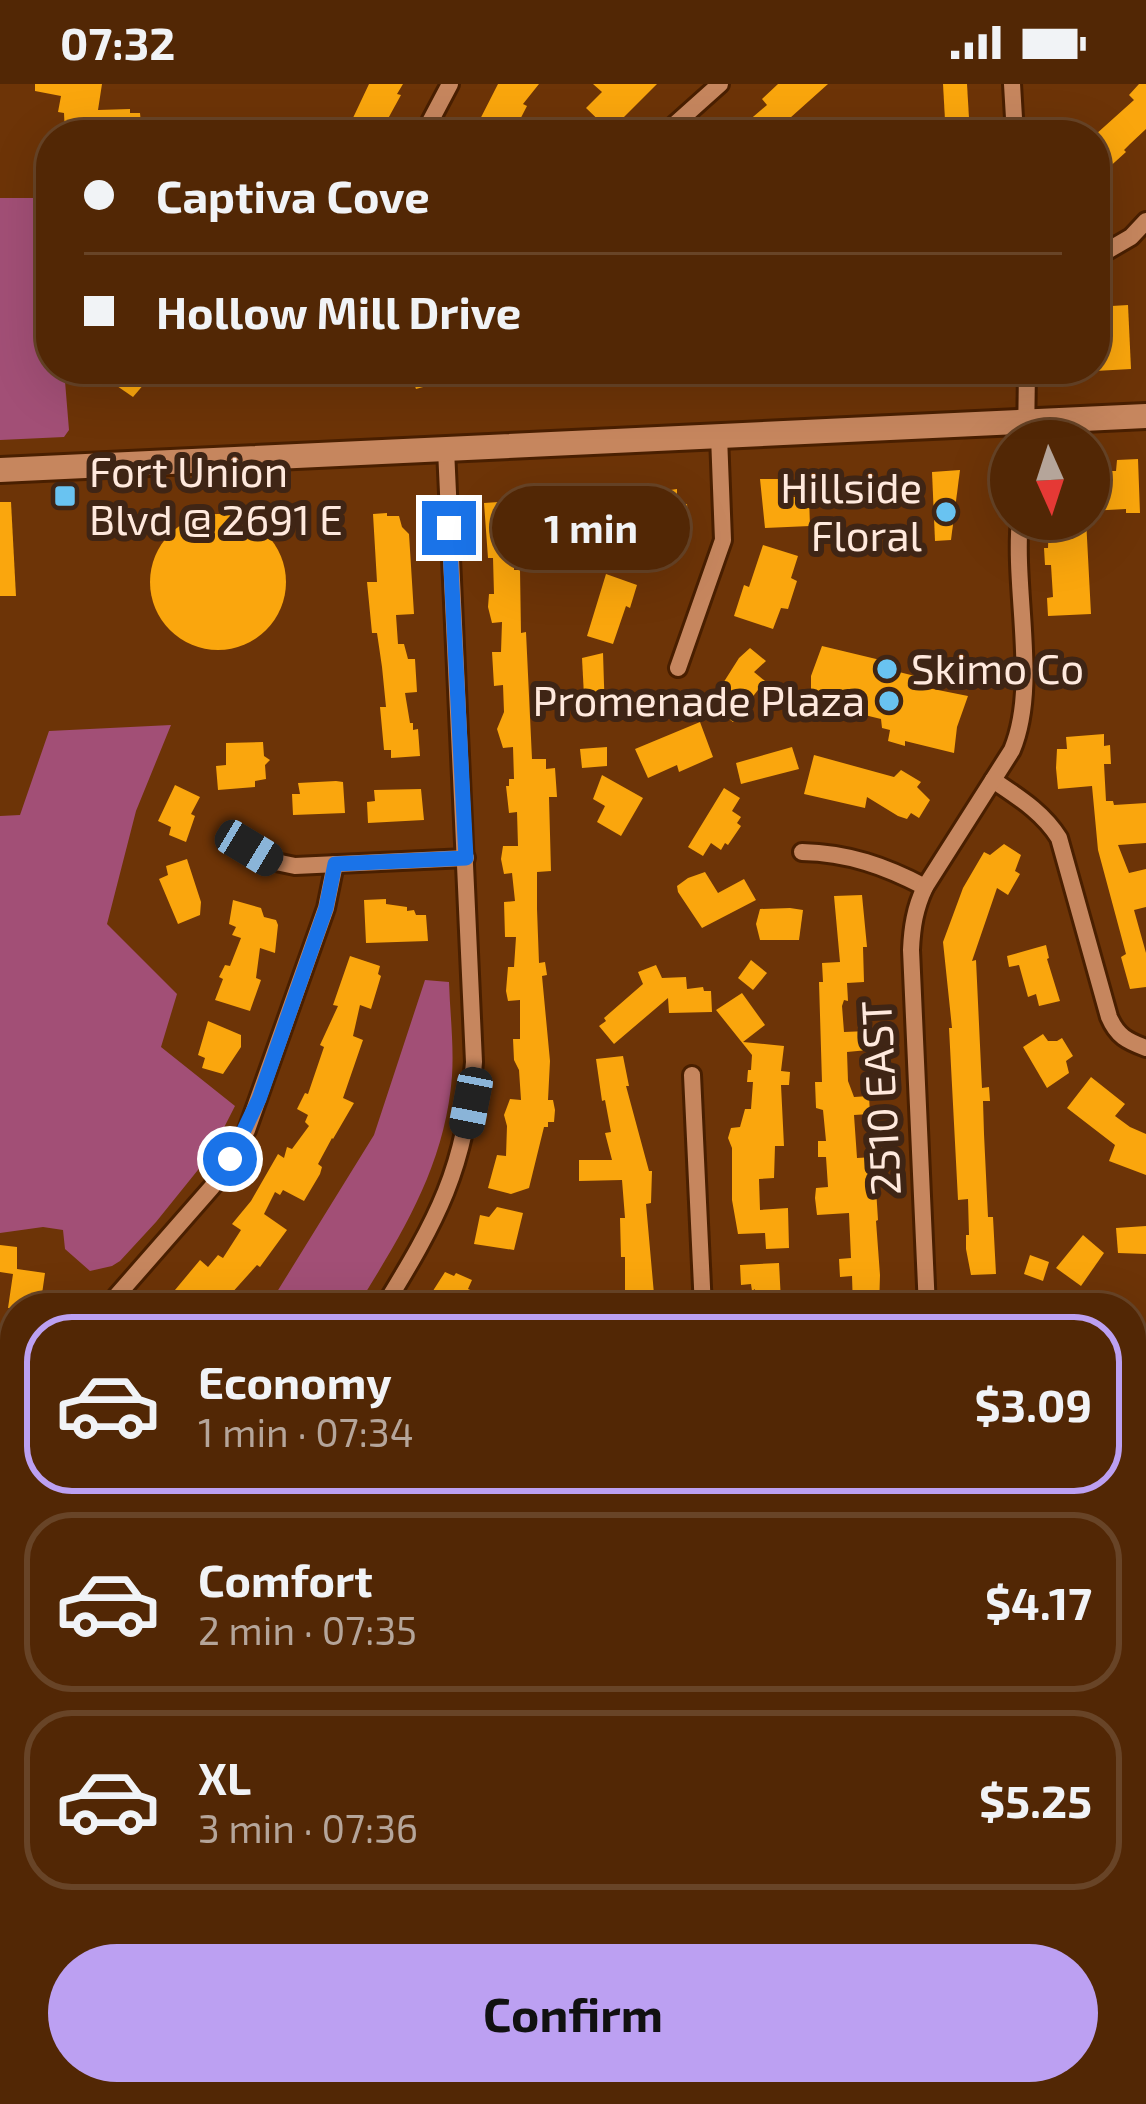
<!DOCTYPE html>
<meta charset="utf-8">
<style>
body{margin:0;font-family:"Exo 2",sans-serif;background:#5c3313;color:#f1f3f6;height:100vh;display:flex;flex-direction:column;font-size:45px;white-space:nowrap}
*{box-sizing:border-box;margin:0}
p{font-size:39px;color:#b5a59a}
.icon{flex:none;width:66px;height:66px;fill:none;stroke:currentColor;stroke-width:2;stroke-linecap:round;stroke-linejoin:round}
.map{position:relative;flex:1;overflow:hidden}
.sheet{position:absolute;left:0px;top:1209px;width:1146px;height:813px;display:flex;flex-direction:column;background:#522705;border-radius:48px 48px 0 0;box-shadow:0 12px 48px #0002,0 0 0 3px #684427}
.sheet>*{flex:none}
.guide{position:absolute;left:36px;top:36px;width:1074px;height:264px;border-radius:48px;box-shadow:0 12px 48px #0002,0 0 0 3px #684427;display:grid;align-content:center;height:264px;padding:0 48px;background:#522705}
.needle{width:78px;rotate:177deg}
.buttons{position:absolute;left:990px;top:336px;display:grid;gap:24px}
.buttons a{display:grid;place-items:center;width:120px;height:120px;border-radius:50%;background:#522705;box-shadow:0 12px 48px #0002,0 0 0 3px #684427;font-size:60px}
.end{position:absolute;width:54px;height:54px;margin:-27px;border:15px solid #1a73e8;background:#fff;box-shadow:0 0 0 6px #fff}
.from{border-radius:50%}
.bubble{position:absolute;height:84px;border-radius:42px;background:#522705;box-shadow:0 12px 48px #0002,0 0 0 3px #684427;font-size:39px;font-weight:700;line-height:84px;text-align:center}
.car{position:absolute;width:36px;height:72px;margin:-36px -18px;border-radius:15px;box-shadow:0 0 9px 3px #0007;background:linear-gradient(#222 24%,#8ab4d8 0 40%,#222 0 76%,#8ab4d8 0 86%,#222 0)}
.guide b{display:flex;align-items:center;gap:42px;height:114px;font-size:45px}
.guide b+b{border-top:3px solid #684427}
.guide i{width:30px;height:30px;background:#f1f3f6}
ul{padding:21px 0 0;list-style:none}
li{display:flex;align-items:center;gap:36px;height:180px;margin:0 24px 18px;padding:0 24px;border:6px solid #684427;border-radius:48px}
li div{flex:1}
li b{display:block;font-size:45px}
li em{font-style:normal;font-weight:700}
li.active{border-color:#bca0f2}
li>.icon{width:108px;height:108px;stroke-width:1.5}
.action{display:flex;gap:24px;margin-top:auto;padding:24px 48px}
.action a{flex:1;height:138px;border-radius:72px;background:#bca0f2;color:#111;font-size:48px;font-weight:700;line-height:138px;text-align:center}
.status{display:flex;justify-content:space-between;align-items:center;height:84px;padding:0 60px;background:#522705;direction:ltr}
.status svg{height:33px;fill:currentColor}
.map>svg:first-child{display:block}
.grass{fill:#a24f76}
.building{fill:#faa60d}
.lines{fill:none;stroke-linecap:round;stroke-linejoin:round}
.minor-casing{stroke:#491f00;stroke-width:22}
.secondary-casing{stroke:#491f00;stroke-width:30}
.minor{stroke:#c6865e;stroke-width:16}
.secondary{stroke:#c6865e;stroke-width:24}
.route{stroke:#1a73e8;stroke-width:15}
.poi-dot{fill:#69c3f1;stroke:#3f2515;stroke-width:4.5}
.labels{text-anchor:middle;stroke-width:12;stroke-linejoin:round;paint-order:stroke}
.poi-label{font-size:42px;fill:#ffe9dd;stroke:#3f2515;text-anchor:start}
.street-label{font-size:42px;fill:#ffe9dd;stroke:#3f2515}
</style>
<div class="status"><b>07:32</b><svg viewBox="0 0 49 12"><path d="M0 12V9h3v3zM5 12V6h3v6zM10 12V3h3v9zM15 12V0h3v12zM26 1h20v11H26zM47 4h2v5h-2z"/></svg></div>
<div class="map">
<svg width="1146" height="2020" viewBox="0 0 1146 2020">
<rect width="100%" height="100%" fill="#6d3407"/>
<g class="grass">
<path d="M0,114H51V285H64L69,346L64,353L0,356Z"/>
<path d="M171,641L136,727L107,840L177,910L161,963L235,1022L210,1071L156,1138L120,1177L112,1182L90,1187L65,1165L63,1146L43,1143L0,1149V732L20,731L49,647Z"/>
<path d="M425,896L449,898C450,929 454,961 452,992C445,1082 402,1150 356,1224H267L374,1051Z"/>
<path d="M0,1364L10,1433L15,1434V1668L0,1673Z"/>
</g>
<g class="building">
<path d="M35,0H102L98,26L130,25V29H140L142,51H65L64,29L58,28L61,12L35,7Z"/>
<path d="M369,0H403L397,10L401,11L379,51H348L338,47L344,34L352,36Z"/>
<path d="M498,0H539L523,20L527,22L512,51H472Z"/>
<path d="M593,0H657L610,47L586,24L602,8Z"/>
<path d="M778,0H828L771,51H719L742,33L747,38L767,21L762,15Z"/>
<path d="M943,0H967L969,34L945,36Z"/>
<path d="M1139,0H1146V45L1130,60L1124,66L1126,68L1095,96V51L1134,16L1129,11Z"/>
<path d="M1128,221L1131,285L1095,287V223Z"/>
<path d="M128,285H157L133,313L117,302Z"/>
<path d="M409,285H472L473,289L416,305Z"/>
<path d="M962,285H1012V296L963,299Z"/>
<path d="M1138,375L1140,429H1126V425L1089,427V387H1116L1117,376Z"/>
<path d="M960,386L951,456L935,457L932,388Z"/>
<path d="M760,395H786L787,413H809L810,442L765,444Z"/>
<path d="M677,405V420H687L688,433L645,434V430L625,431L624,419L656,417L657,408Z"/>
<path d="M515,417L514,486H520L521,549L526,548L532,675H546V685L555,684L557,713H549L551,787L537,788V825L539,879L545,878L547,891L542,892L550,977L548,1016H553L555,1026L554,1038H548V1043H544L529,1104L511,1110L488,1104L497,1071L506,1072L507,1042L504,1031L510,1015L521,1016L519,986L514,976L513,955H520V916L508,917L506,907L508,883H514L516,853H505L504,818L515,817L512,789L504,790L501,775L503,762H518L517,728L509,729L506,702H509V695H514L513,663L503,664L497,645L504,628L503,601L494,602L492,568H501L502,538L492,539L488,523L489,510H494L493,474H488L484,419Z"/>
<path d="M0,418H11L16,512H0Z"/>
<path d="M387,429V432H399L402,443L409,450L414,530L396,531L398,560H404L408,575H415L417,608L405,609L410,639H413V646L418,645L420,672L391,674V666H384L380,623H386L382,583L377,549H372L367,498H377L373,430Z"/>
<circle cx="218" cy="498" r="68"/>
<path d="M1049,435H1086L1091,530L1048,532L1047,514L1053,513L1051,481H1045L1044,464H1048Z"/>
<path d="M574,443L605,446L601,484L571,480Z"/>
<path d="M763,461L798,472L791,494L797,497L788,525L781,524L773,545L734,532L744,501L749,503Z"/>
<path d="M606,490L637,501L630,524L626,522L613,560L587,552Z"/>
<path d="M822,562L897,580L895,587L919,593L918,602L968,612L957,643L954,669L905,657V662L888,657L890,646L882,644L881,635L811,618V592Z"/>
<path d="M750,564L766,577L754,588L765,597L733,638L710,621L723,607L720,604L739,574Z"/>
<path d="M603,569L605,631H585L582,574Z"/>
<path d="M700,638L713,673L679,688L677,681L648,694L635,665Z"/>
<path d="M1104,650V662L1110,661L1111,680H1104L1106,717H1113L1114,721L1146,719V759L1118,761L1129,789L1146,785V823L1134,826L1146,869V903L1130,905L1121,873L1126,870L1098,766L1092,702L1058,705L1056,684L1057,665H1067L1066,653Z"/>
<path d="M263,658L264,672L270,676L265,681L266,695L255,697V703L218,706L216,682L226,681V659Z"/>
<path d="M607,663V682L582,684L580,665Z"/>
<path d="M792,663L799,685L741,700L736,679Z"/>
<path d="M814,671L894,693L901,686L921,698L917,703L930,716L919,734L911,729L907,735L898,732L867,713L865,724L804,710Z"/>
<path d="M602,691L643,714L621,752L597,738L605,722L593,715Z"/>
<path d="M336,697L343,698L345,729L293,731L292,710H300L298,699Z"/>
<path d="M175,701L200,713L191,730L195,732L186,758L169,751L171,743L158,737Z"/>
<path d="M724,704L740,714L732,727L741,733L737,739L741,742L728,761L725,759L721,766L711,759L703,772L688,763Z"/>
<path d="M421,705L424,736L368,739L367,718L375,717L374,706Z"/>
<path d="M1004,760L1021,771L1015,787L1020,790L1008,811L997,804L972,877L976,876L982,1004L989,1003L990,1017H983L984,1050L988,1133H993L996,1190L971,1191L966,1165V1151H969L968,1115L958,1116L949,944H952L943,858L963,804L984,768L990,771Z"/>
<path d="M187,775L201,818L200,831L178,840L159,795L168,791L166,782Z"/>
<path d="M705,788L718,809L744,795L756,816L702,844L678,808L677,802L688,794Z"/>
<path d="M862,811L867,863H863L864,898L847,899L848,917L844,916L842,922L844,948L867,947L868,966L847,968L848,997L854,1013L869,1012L870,1030L854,1031L857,1074L874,1073L878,1136L876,1137L880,1191L879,1224H853L852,1192L840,1193L839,1175L851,1174L849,1129L817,1131L815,1114L816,1104L828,1103L826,1073H818V1057H826L823,1026L816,1024L815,998H822L819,898H823L822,879L840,878L834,812Z"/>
<path d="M386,815V820L407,823V827L414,826L416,831H426L428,857L366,859L364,816Z"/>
<path d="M233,816L261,824L264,833L276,836L278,841L275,869L260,864L256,894L261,896L250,927L215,916L223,895L219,893L225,881L230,882L241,854L232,851L236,843L229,840Z"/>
<path d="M790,824L803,826L799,856H760L756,840L760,825Z"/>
<path d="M1046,861L1049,874L1047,875L1060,917L1039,922L1036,910L1028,913L1019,881L1009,883L1007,872Z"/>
<path d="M350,872L380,882L378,890L381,892L371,925L360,921L353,952L363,956L343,1014L354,1019L333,1055L332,1054L318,1080L322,1083L320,1090L304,1117L283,1106L280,1111L275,1108L264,1130L287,1146L268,1172L260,1183L257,1181L230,1211L227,1208L216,1222L205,1214L196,1223L175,1206L200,1176L208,1183L218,1171L223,1174L241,1146L232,1140L251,1117L278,1070L284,1074L287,1063L292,1065L309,1042L305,1038L308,1031L297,1025L305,1009L308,1010L324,963L320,961L338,922L333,921Z"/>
<path d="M751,876L767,889L753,906L738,894Z"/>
<path d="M656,881L662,894L686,893L687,905L703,903L704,907H711L712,928L669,929L668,914L614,960L599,942L606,937L604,934L643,900L638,888Z"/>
<path d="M742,909L765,941L743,958L784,962L781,987L790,988L789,1001H781L784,1062H775L774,1094L759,1095L760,1126L788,1124L789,1164L766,1165L765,1149L738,1150L732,1116V1064L728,1054L731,1044L740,1043L745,1025H751L753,998H747L748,986H751L752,971L716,926Z"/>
<path d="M208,937L241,951V963L223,990L202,984L205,974L198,971Z"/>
<path d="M1043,950L1048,957H1057L1062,954L1073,972L1066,977L1069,989L1047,1004L1023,963Z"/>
<path d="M623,972L629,1002H626L649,1087H652L651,1119L646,1120L654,1210H650L651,1224H625V1173H621L620,1134H625L622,1096L579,1097V1076H612L605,1049L611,1048L605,1016L602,1017L596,975Z"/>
<path d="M1091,993L1125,1020L1115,1032L1130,1043L1146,1050V1091L1109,1077L1115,1061L1067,1024Z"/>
<path d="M497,1123L523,1129L514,1166L474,1160L480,1131L489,1133Z"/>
<path d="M1146,1142V1170L1118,1169L1116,1144Z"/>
<path d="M1083,1151L1104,1169L1081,1202L1056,1184Z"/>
<path d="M0,1161L17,1163V1185L45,1189L40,1224H8L13,1190L0,1188Z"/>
<path d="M1030,1171L1049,1178L1043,1197L1024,1190Z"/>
<path d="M779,1179L781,1217L755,1218V1205L752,1207L751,1200L741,1201L740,1181Z"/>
<path d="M445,1188L454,1192L456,1189L472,1196L468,1205L512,1224H422Z"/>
<rect x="1131" y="1320" width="15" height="27"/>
<path d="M1146,1581V1668L1131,1669V1582Z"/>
<path d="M15,1734V1789L12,1790L0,1753L4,1751L0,1739Z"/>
<path d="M1131,1790H1146V1814L1131,1815Z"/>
<path d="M1131,1891H1146V1917L1131,1918Z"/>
<path d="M240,2007H303L304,2020H240Z"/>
<path d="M367,2007H427L428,2020H368Z"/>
<path d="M453,2007H501V2020H454Z"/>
</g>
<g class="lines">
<defs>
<g id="minor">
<path d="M1012,0L1015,51"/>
<path d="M423,51L450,0"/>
<path d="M663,51L720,0"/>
<path d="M1095,174L1131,153L1146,137"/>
<path d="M1026,357L1027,285"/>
<path d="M678,584L723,456L719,352"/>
<path d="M993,696C1018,713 1043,728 1059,754L1109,933C1117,952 1127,957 1146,964"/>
<path d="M249,764L271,777L295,782L466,774"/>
<path d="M802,768C848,769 885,782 925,803"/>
<path d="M692,991L703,1224"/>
<path d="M106,1224L212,1103L247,1046L326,824L335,780"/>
<path d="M383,1224C437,1136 466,1084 474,978L446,365"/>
<path d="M927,1224L911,866C912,843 915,824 925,803L1012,666C1039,602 1013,507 1020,435"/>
<path d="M1131,1280H1146"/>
<path d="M0,1697L15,1693"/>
<path d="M1131,1849L1146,1848"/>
<path d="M226,2007V2020"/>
<path d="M440,2007L441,2020"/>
<path d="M661,2007L662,2017"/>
<path d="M881,2007V2020"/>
</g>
<path id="secondary" d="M0,386L1146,332"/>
</defs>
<use href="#minor" class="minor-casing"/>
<use href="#secondary" class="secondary-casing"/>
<use href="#minor" class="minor"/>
<use href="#secondary" class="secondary"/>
</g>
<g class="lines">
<path class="route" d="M230,1075L259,1015L326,824L335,780L466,774L449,444"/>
</g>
<g class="poi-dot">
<rect x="53" y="400" width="24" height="24" rx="6"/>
<circle cx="946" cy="428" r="12"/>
<circle cx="887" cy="585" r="12"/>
<circle cx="889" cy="617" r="12"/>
</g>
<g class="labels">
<g class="poi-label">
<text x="89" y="403">Fort Union<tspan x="89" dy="48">Blvd @ 2691 E</tspan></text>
<text x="922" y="419" text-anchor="end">Hillside<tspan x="922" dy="48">Floral</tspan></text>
<text x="911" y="600">Skimo Co</text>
<text x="865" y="632" text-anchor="end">Promenade Plaza</text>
</g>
<g class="street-label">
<text transform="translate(881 1014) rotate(-93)" y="15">2510 EAST</text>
</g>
</g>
</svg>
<div class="buttons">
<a><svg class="needle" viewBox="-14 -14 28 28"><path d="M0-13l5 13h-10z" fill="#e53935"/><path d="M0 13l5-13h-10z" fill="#b5a59a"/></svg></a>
</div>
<i class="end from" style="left:230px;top:1075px"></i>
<i class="end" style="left:449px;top:444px"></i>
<div class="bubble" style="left:492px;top:402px;width:198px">1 min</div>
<i class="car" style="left:249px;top:764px;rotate:121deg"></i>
<i class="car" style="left:471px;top:1019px;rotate:191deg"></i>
<div class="guide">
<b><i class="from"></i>Captiva Cove</b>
<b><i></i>Hollow Mill Drive</b>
</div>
<section class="sheet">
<ul>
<li class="active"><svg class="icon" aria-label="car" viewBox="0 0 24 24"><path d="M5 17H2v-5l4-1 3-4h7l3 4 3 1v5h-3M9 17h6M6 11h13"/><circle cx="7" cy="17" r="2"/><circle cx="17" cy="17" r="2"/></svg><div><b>Economy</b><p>1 min · 07:34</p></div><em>$3.09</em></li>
<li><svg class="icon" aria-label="car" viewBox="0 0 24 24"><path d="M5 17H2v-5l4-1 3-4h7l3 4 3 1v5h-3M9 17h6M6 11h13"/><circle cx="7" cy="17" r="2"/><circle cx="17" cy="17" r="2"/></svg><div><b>Comfort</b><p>2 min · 07:35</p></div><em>$4.17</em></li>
<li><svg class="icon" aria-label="car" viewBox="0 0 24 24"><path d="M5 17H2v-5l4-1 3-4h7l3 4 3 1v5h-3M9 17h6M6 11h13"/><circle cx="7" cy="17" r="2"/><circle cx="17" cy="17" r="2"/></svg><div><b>XL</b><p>3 min · 07:36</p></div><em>$5.25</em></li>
</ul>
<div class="action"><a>Confirm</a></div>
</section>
</div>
